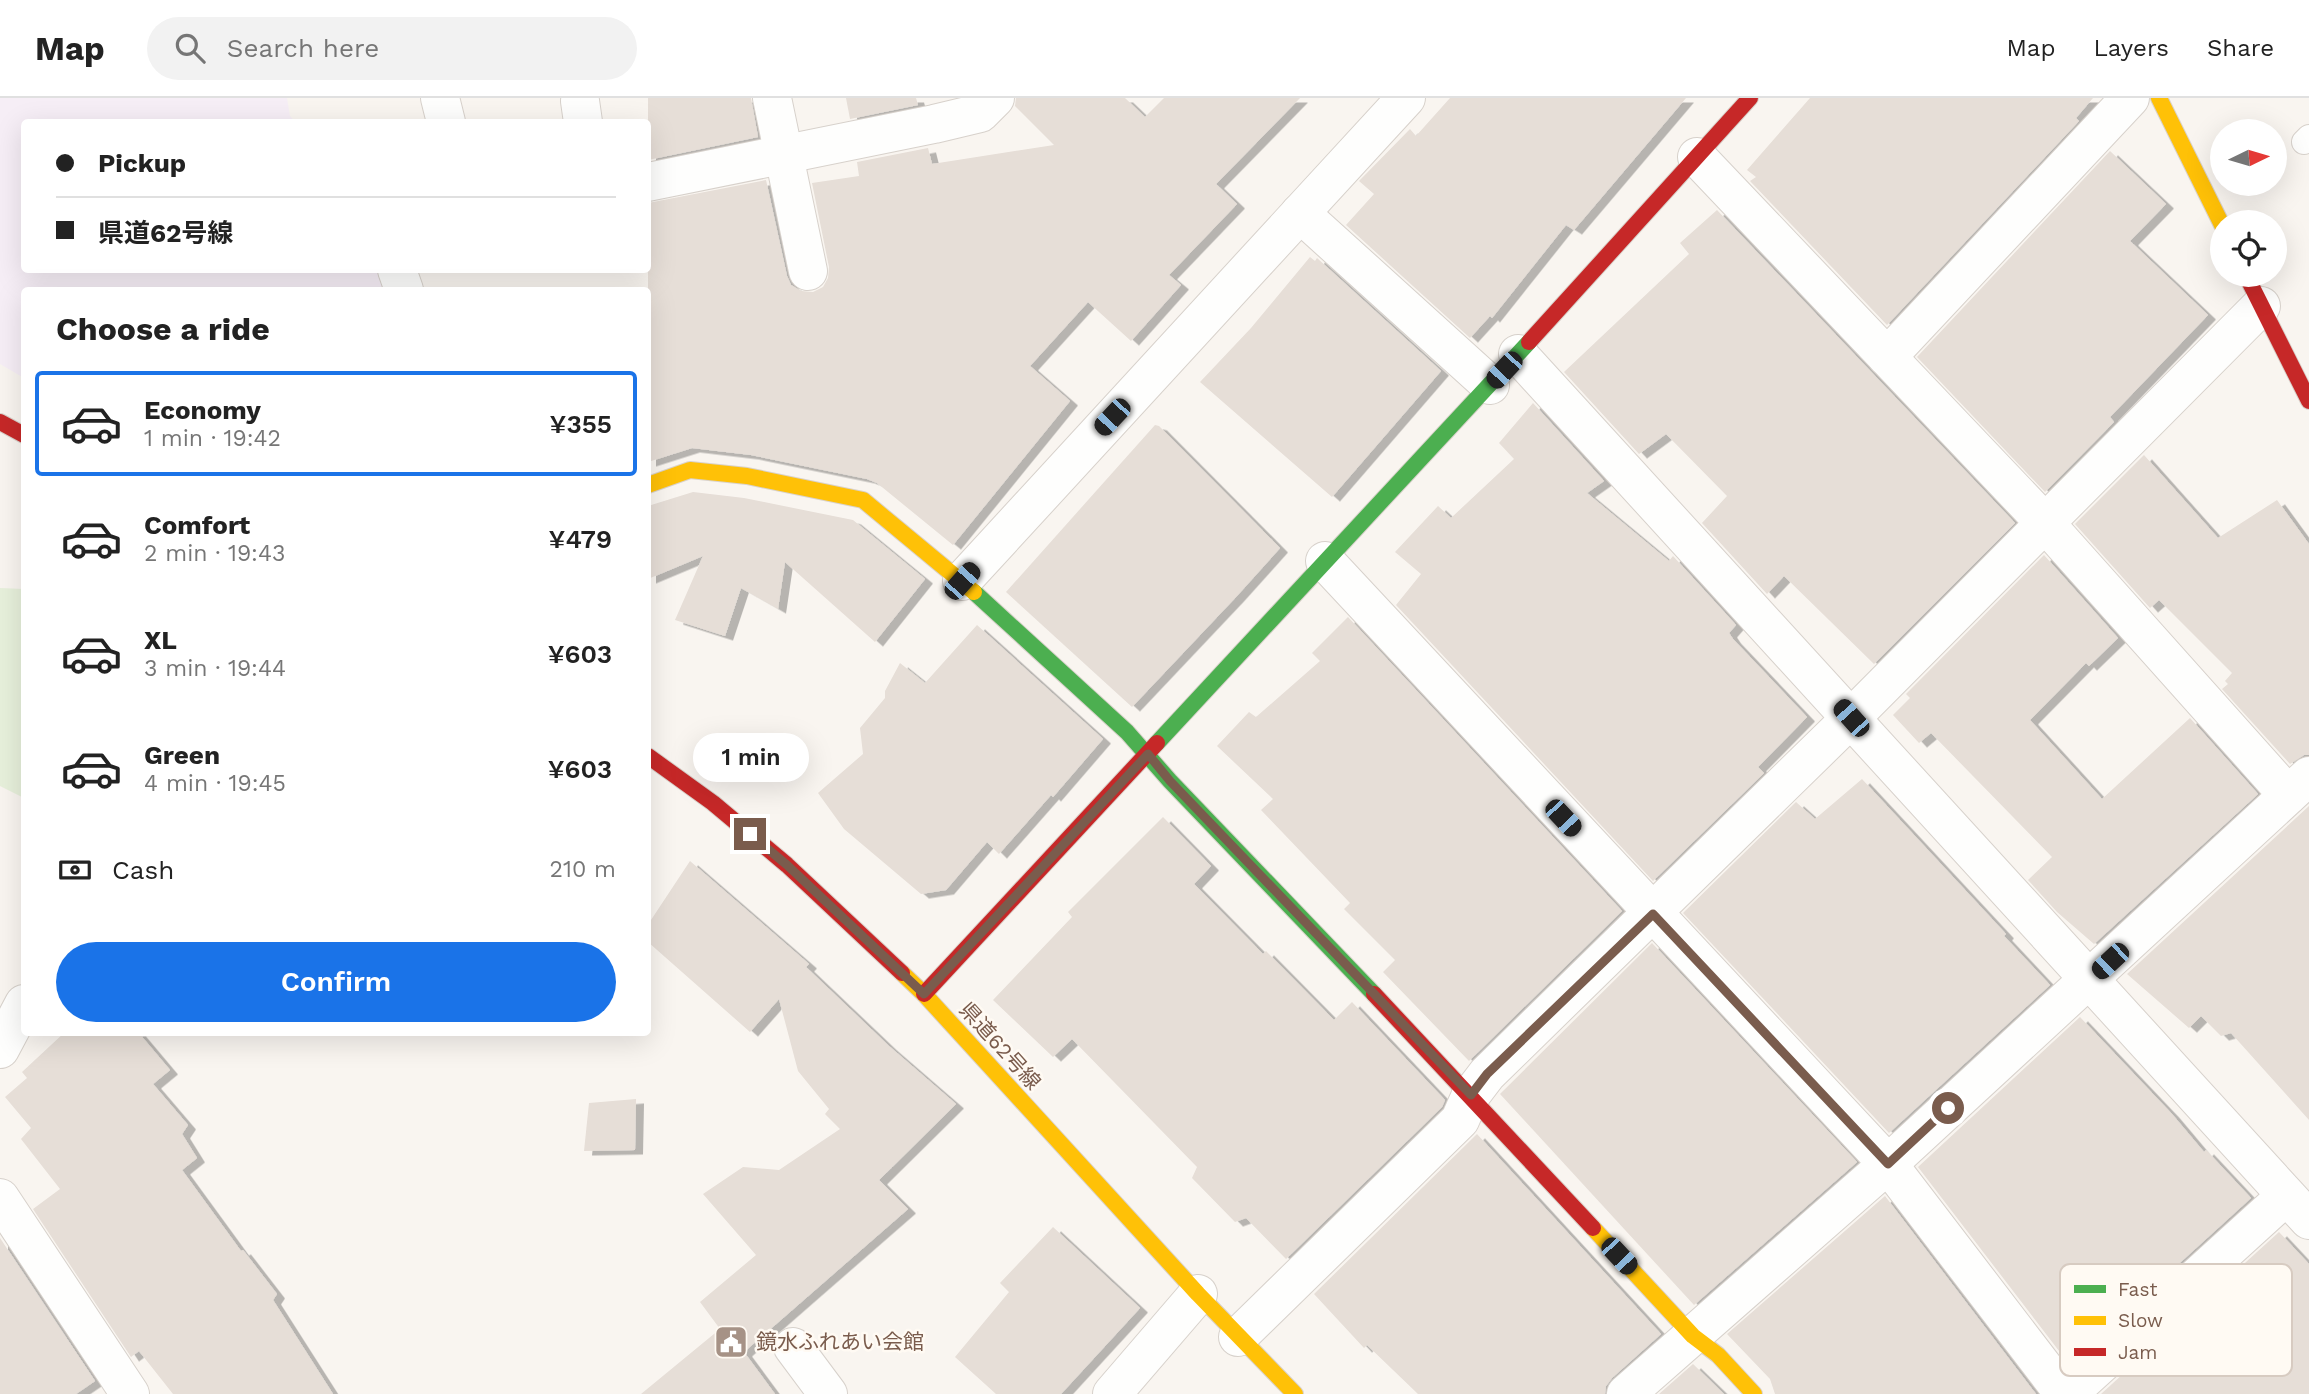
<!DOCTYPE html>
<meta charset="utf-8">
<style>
body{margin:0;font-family:"Work Sans","Noto Sans JP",sans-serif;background:#f2f2f2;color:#222;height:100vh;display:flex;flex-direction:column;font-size:26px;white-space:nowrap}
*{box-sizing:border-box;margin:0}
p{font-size:23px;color:#767676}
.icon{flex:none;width:38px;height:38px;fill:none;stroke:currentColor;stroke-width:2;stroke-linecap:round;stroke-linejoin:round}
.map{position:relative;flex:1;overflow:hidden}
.side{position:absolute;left:21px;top:189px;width:630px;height:749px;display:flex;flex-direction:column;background:#fff;border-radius:7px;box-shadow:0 7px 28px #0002}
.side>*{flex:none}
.top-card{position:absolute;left:21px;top:21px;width:630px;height:154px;border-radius:7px;box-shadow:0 7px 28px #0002;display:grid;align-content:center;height:154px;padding:0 35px;background:#fff}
.needle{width:46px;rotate:85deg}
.controls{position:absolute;left:2210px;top:21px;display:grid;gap:14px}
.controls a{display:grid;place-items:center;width:77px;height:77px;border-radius:50%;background:#fff;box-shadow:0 7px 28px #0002;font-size:35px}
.end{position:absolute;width:32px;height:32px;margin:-16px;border:9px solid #7a5c4d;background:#fff;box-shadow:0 0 0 4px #fff}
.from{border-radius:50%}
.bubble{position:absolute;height:49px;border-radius:24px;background:#fff;box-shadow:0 7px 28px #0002;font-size:23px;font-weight:600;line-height:49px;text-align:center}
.car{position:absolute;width:21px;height:42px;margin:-21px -10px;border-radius:9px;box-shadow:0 0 5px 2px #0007;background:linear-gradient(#222 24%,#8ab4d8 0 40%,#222 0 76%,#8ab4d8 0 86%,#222 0)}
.top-card b{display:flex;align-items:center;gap:24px;height:66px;font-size:26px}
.top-card b+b{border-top:2px solid #e0e0e0}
.top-card i{width:18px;height:18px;background:#222}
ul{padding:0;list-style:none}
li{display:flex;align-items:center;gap:21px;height:105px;margin:0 14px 10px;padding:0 21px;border:4px solid transparent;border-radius:7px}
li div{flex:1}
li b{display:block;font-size:26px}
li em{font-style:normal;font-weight:600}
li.on{border-color:#1a73e8}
li>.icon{width:63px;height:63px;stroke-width:1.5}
h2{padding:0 35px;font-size:32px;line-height:84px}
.pay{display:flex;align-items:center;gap:18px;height:77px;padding:0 35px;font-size:26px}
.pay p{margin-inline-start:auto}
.cta{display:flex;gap:14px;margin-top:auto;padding:14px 35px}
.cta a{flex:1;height:80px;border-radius:42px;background:#1a73e8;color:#fff;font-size:28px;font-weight:600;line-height:80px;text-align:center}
header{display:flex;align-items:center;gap:42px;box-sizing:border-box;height:98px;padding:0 35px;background:#fff;border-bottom:2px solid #e0e0e0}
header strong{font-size:33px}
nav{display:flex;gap:38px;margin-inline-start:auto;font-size:24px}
.search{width:490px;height:63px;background:#f2f2f2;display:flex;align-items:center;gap:18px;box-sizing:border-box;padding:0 24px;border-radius:38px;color:#767676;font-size:26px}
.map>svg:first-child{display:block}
.education{fill:#f6eef6}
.green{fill:#e7f0db}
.building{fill:#e6ded7;filter:url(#shadow)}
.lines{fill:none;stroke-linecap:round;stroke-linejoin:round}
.lane-casing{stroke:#d7d1cb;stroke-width:26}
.street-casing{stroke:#d7d1cb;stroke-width:40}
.fast-casing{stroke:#d9d2cb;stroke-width:18}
.slow-casing{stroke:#d9d2cb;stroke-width:18}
.jam-casing{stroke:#d9d2cb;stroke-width:18}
.lane{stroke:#fefefd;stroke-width:24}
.street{stroke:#fefefd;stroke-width:38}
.fast{stroke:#4caf50;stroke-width:16}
.slow{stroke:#ffc107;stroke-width:16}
.jam{stroke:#c62828;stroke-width:16}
.route{stroke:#7a5c4d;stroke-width:9}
.labels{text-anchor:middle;stroke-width:5;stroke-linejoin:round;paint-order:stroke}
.street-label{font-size:21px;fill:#7a5c4d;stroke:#fffaf3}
.poi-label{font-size:21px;fill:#7a5c4d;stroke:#fffaf3;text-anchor:start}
.key{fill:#fffaf3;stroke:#d7cbc1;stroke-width:2}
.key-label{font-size:19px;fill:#7a5c4d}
</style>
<header>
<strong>Map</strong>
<div class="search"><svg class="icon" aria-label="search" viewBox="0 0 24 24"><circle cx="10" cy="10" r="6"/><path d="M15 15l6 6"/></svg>Search here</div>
<nav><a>Map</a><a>Layers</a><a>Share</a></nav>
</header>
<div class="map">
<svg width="2309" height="1296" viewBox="0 0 2309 1296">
<defs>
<filter id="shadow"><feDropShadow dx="8" dy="4.5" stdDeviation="0" flood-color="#0004"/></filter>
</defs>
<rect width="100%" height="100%" fill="#f9f5f0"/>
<path class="education" d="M0,0H287L290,18L295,24H24V172H384L388,192H24V280L0,266Z"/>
<path class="green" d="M0,490L24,491V700L0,688Z"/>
<g class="building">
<path d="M648,0H751L758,39L648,62Z"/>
<path d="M846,0H916L918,7L850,21Z"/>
<path d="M1016,0H1125L1145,19L1164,0H1300L1216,86L1237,106L1169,177L1181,187L1131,243L1088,204L1030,268L1070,303L953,447L877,385L867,381L751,357L692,350L648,364V105L766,82L787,178L791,187L801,193L813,194L823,189L828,180L829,169L812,85L859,78L857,64L928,50L932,66L1054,47L1015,8Z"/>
<path d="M1450,0H1686L1574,132L1566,127L1492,220L1490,218L1470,240L1346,127L1374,96L1359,83L1410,31L1416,38Z"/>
<path d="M1810,0H2093L2076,20L2079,23L1887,227L1750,83L1756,79L1747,72Z"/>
<path d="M2110,53L2166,106L2130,143L2208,217L2110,319L2114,324L2045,394L1917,259Z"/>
<path d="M1717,112L2015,425L1874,566L1784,478L1767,496L1702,425L1727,398L1666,336L1639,356L1564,274L1689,156L1680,145Z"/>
<path d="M1310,159L1315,163L1317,160L1441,273L1332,399L1200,284L1251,230Z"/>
<path d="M1533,305L1604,383L1587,395L1669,463L1673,458L1736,527L1729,535L1733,541L1807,619L1758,669L1764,675L1653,783L1396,507L1421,476L1395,454L1438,408L1451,420L1514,361L1499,345Z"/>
<path d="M1155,327L1159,328L1280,450L1236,499L1132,609L1006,494Z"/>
<path d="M2144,357L2218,440L2277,402L2309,446V657H2304L2290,666L2222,591L2228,586L2225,583L2232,575L2159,502L2150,510L2075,426Z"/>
<path d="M693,394L744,400L853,422L925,481L875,544L785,464L778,511L741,490L725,538L675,522L703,458L648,481V408Z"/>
<path d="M2044,457L2118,540L2089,568L2086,565L2030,622L2102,701L2190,620L2258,696L2094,846L2057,814L2028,782L2052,759L1931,635L1919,645L1893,617L1910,600L1906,596Z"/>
<path d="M1348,519L1622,813L1469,963L1383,874L1395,862L1344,811L1350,805L1261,712L1273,701L1217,648L1249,614L1256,619L1320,563L1312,555Z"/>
<path d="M977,527L1103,641L1053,699L1051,697L999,756L987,744L946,792L921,796L844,731L818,695L863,656L860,630L885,600V593L900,565L925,585Z"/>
<path d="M1862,681L2006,836L2004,838L2050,887L1889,1035L1683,815L1796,704L1815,721Z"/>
<path d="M2309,708V1022L2231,935L2221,938L2201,918L2189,930L2127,876Z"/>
<path d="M1163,719L1211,768L1194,786L1263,856L1266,853L1334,922L1352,904L1445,1002L1442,1009L1286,1161L1246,1120L1235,1124L1192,1080L1197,1069L1072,941L1053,959L993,902L1072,819L1068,814Z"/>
<path d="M690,763L809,866L806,869L889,948L956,1006L879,1082L908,1111L744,1254L775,1296H641L720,1231L700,1204L756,1157L703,1096L743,1069L779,1072L840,1031L825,1016L829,1011L798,973L779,901L750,934L648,844L649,825Z"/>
<path d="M1652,845L1857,1064L1694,1207L1500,996Z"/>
<path d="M2080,919L2172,1016L2204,1054L2206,1052L2251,1100L2069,1266L1918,1069Z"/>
<path d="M65,934H138L170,972L153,986L188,1027L182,1036L197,1060L182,1072L241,1153L243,1152L277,1196L273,1202L333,1296H173L139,1253L131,1259L33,1111L60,1091L21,1041L31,1030L5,999L27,980L22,974Z"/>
<path d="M636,1001L635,1052L584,1053L589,1005Z"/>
<path d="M1477,1036L1661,1236L1612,1280L1606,1288L1605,1296H1418L1367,1247L1364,1250L1314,1196Z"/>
<path d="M1885,1098L2036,1296H1775L1770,1281L1727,1236Z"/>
<path d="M1053,1129L1140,1210L1061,1296H996L955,1259L1009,1194L1000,1185Z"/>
<path d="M2279,1134L2309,1166V1296H2101Z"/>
<path d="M0,1140L95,1283L76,1296H0Z"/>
<path d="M1693,1266L1724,1296H1659Z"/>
</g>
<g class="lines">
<defs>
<path id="lane" d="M2304,44L2309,39"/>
<g id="street">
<path d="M440,0L446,24"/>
<path d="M772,0L808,173"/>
<path d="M580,3L583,24"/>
<path d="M1697,59L2045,425L2288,697"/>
<path d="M648,84L934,26L980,15L995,0"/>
<path d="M1300,115L1490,287"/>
<path d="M397,172L404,192"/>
<path d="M1518,256L2309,1122"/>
<path d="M1887,259L2130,0"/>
<path d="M1325,463L1888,1066L2064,1296"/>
<path d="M962,483L1406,0"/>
<path d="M0,951L24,906"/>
<path d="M0,1100L130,1296"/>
<path d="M1238,1239L1460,1022L1471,997L1487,976L1851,620L2261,208"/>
<path d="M793,1249L828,1296"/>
<path d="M1112,1296L1198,1196"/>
<path d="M1626,1296L1888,1066L2309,678"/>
<path d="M2068,1296L2286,1098"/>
</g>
<g id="fast">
<path d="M974,494L1127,634L1170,683L1374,896"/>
<path d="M1157,645L1529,244"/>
</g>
<g id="slow">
<path d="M2159,0L2222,127"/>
<path d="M648,387L690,372L747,378L863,402L974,494"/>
<path d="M902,875L924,896L1198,1196L1295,1296"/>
<path d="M1593,1130L1693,1238L1718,1257L1754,1296"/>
</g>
<g id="jam">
<path d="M2246,177L2309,303"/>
<path d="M1529,244L1750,0"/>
<path d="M0,324L24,337"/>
<path d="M648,658L713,705L787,767L902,875"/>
<path d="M924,896L1157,645"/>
<path d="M1374,896L1593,1130"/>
</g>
</defs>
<use href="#lane" class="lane-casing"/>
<use href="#street" class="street-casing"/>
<use href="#fast" class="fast-casing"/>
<use href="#slow" class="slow-casing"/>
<use href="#jam" class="jam-casing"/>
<use href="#lane" class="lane"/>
<use href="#street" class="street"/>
<use href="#fast" class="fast"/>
<use href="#slow" class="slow"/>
<use href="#jam" class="jam"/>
</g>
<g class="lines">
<path class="route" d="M750,736L787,767L924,896L1148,656L1170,683L1471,997L1487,976L1653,816L1888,1066L1948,1010"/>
</g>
<defs>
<symbol id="civic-square" viewBox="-11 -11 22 22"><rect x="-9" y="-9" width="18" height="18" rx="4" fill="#a69286" stroke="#fffaf3"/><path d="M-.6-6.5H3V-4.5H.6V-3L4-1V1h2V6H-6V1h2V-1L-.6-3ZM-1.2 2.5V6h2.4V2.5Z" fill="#fff"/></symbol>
</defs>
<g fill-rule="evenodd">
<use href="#civic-square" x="712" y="1225" width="38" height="38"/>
</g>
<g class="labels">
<g class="street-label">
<text transform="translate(1000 948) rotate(48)" y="7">県道62号線</text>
</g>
<g class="poi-label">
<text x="756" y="1251">鏡水ふれあい会館</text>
</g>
</g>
<rect x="2060" y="1166" width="232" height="112" rx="10" class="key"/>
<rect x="2074" y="1187" width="32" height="8" fill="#4caf50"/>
<rect x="2074" y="1218" width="32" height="9" fill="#ffc107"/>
<rect x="2074" y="1250" width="32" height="8" fill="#c62828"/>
<g class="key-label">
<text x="2118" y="1198">Fast</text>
<text x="2118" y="1229">Slow</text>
<text x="2118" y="1261">Jam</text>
</g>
</svg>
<div class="controls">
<a><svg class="needle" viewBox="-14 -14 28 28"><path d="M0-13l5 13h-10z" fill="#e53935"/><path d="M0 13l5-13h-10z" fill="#767676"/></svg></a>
<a><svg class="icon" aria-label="locate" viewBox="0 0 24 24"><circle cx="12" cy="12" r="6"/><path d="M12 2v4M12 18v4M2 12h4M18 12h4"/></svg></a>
</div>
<i class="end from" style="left:1948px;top:1010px"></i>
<i class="end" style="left:750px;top:736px"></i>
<div class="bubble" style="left:693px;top:635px;width:116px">1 min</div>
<i class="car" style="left:1504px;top:272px;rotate:223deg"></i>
<i class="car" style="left:1112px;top:319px;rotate:223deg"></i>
<i class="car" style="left:962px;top:483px;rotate:42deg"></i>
<i class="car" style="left:1851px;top:620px;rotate:318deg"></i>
<i class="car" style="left:1563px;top:720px;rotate:137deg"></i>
<i class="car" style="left:2110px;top:863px;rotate:227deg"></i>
<i class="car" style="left:1619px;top:1158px;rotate:137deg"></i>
<div class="top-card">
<b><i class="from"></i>Pickup</b>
<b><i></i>県道62号線</b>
</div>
<section class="side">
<h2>Choose a ride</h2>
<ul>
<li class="on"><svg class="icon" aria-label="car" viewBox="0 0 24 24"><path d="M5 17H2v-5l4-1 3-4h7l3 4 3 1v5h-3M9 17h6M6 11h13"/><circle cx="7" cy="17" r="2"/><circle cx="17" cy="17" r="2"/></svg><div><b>Economy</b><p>1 min · 19:42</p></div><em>¥355</em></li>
<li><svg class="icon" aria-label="car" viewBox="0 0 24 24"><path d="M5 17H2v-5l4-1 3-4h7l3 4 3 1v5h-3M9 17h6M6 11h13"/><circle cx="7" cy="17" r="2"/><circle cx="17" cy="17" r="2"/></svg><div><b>Comfort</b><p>2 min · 19:43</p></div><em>¥479</em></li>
<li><svg class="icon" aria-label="car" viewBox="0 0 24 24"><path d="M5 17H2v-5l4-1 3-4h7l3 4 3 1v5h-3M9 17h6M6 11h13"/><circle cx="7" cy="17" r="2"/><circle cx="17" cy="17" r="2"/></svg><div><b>XL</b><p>3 min · 19:44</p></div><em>¥603</em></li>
<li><svg class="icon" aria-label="car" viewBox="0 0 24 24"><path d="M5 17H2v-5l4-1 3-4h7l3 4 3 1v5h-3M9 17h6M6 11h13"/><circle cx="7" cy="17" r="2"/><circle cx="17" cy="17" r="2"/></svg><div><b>Green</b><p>4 min · 19:45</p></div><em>¥603</em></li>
</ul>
<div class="pay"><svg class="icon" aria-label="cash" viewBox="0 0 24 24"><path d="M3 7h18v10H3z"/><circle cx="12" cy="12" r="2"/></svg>Cash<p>210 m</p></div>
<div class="cta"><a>Confirm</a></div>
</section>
</div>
